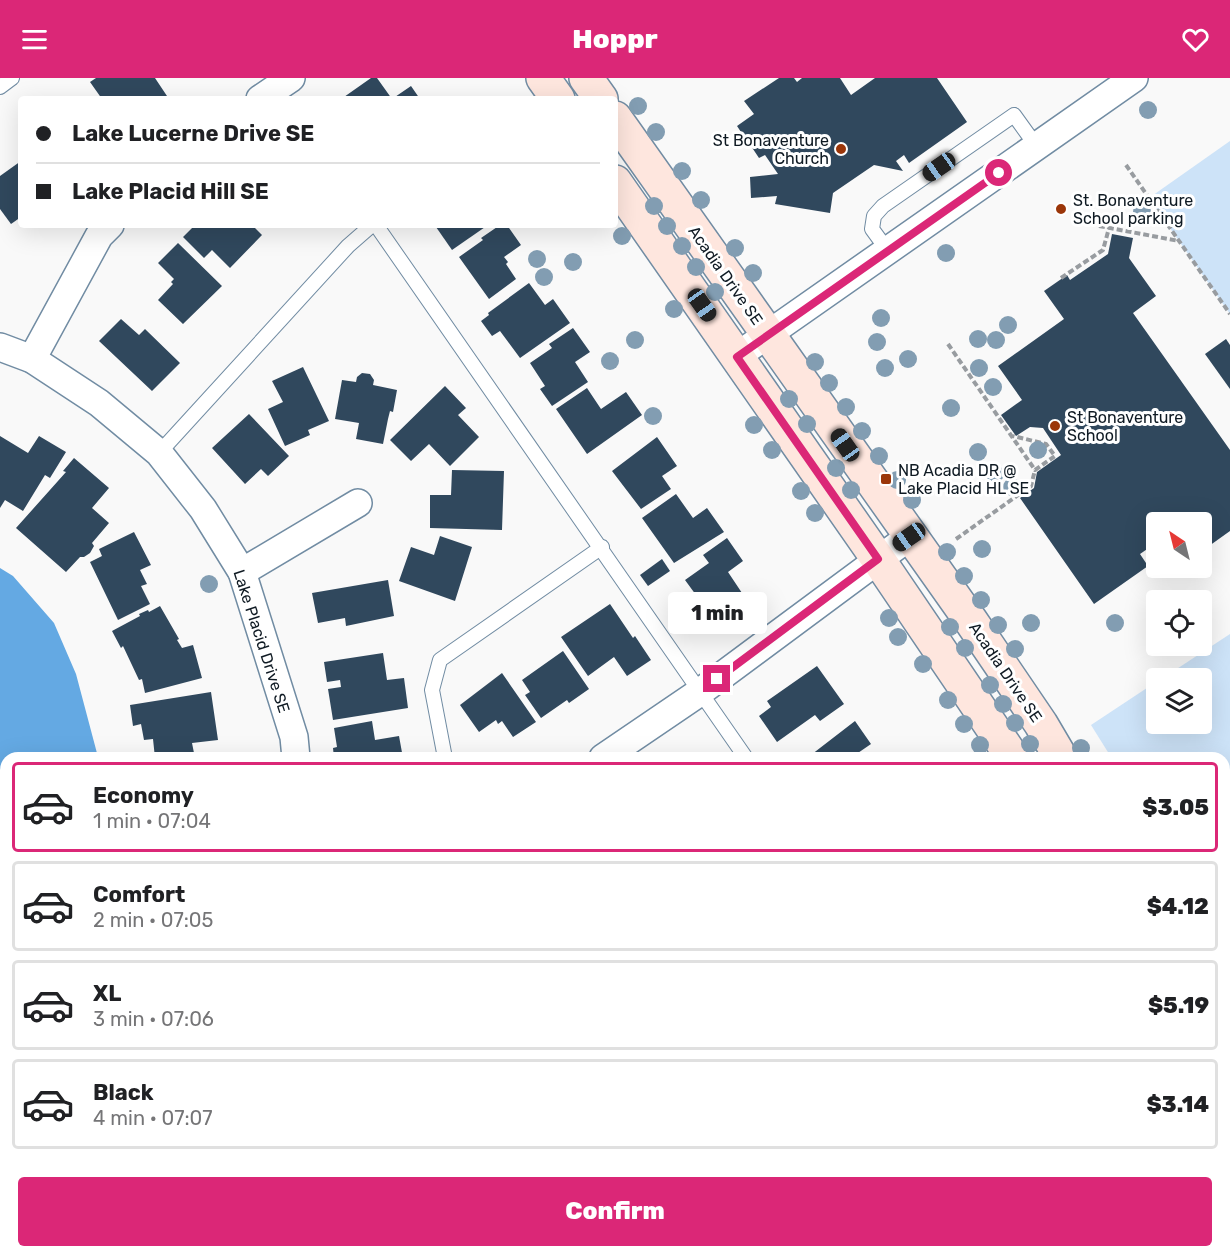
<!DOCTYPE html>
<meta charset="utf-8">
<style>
body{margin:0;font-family:Rubik,sans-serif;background:#f6f6f6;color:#202124;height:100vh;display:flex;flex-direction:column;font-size:22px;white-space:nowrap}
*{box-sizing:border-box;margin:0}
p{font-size:20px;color:#757577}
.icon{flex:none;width:33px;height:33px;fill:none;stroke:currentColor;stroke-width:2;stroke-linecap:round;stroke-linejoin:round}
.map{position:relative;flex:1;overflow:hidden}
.details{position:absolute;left:0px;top:674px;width:1230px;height:506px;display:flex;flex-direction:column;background:#fff;border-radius:18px 18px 0 0;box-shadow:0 6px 24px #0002}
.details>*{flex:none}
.hud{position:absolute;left:18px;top:18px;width:600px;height:132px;border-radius:6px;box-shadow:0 6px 24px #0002;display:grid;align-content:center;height:132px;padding:0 18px;background:#fff}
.needle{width:39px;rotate:325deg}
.tools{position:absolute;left:1146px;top:434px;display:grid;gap:12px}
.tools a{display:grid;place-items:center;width:66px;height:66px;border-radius:6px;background:#fff;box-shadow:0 6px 24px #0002;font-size:30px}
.end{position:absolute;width:27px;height:27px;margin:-14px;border:8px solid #db2777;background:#fff;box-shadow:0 0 0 3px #fff}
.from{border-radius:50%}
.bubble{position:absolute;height:42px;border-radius:6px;background:#fff;box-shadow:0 6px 24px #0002;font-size:20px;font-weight:800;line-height:42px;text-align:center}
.car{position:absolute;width:18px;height:36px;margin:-18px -9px;border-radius:8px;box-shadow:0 0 4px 2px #0007;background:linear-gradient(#222 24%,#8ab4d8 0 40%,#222 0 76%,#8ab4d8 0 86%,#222 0)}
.hud b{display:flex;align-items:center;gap:21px;height:57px;font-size:22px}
.hud b+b{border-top:2px solid #e0e0e0}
.hud i{width:15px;height:15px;background:#202124}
ul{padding:10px 0 0;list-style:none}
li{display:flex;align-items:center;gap:18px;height:90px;margin:0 12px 9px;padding:0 6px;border:3px solid #e0e0e0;border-radius:6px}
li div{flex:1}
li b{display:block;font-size:22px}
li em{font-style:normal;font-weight:800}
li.on{border-color:#db2777}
li>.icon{width:54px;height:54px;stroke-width:1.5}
.primary-button{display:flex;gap:12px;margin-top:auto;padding:12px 18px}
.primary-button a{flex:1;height:69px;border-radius:6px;background:#db2777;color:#fff;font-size:24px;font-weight:800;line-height:69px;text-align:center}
header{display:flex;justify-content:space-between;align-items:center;height:78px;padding:0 18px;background:#db2777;color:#fff;font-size:27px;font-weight:800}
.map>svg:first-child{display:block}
.green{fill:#cde3f8}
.water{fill:#64a9e3}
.building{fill:#30485d}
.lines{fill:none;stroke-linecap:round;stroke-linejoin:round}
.lane-casing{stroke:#718ca3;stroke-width:16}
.street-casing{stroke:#718ca3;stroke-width:30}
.secondary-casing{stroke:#718ca3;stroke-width:36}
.path{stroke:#989ca0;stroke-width:4;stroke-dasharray:6 3;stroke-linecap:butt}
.lane{stroke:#fff;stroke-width:14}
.street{stroke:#fff;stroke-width:27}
.secondary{stroke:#fee6de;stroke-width:33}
.tree{fill:#829db2}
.route{stroke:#db2777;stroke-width:8}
.poi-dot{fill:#9b3609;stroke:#fff;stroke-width:2}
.labels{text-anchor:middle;stroke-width:6;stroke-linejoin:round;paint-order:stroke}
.poi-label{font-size:16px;fill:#0f1a23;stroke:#fff;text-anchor:start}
.street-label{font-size:16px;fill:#0f1a23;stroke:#fff}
</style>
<header><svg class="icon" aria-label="menu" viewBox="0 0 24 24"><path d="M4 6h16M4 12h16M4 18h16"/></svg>Hoppr<svg class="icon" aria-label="heart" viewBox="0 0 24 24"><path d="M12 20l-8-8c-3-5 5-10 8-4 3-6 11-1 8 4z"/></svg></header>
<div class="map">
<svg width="1230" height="1178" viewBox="0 0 1230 1178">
<rect width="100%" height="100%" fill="#f9f9f9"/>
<g class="green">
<path d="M1230,63V236L1149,120Z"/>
<path d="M1230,556V922L1224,908V680L1111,679L1091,647L1156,604V645H1202V600H1163Z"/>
<path d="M718,1173H801L803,1178H718Z"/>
</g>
<path class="water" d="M0,490L13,498L54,545L76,596L98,679L6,680V902L0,905Z"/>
<g class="building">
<path d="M96,0H155L169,21H134L132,18L128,21H102L90,4Z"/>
<path d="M371,0H377L392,21L411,8L420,21H346L344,19Z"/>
<path d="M779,0H794L797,4L802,0H840L851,17L875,0H937L967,44L909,85L904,77L896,83L903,93L874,87L833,115L830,135L775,126L777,118L751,120L750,99L778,96L765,77L759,80L749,65L742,63L743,57L737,48L754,36L744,23Z"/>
<path d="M21,83V139L11,146L0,131V98Z"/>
<path d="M195,147H252L262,157L230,190L212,172L204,180L183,159Z"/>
<path d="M439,147H488L452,172L436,149Z"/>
<path d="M500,147H507L521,167L504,179L508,184L506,186L516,201L489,221L459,179L483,162L481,160Z"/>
<path d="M1112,156L1133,160L1129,180L1156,218L1133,235L1230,372V453L1202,473V444H1156V465L1140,476L1148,488L1094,526L1020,420L1034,410L1037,394L1061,377L1043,350L1030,349L1016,358L1001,337L1022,322L998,288L1064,241L1044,213L1067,197L1070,202L1108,176Z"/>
<path d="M178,165L222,208L183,246L158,222L173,206L171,204L174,201L158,185Z"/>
<path d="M529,205L545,227L553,221L570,245L520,280L500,253L492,258L481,243L489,237L488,235Z"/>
<path d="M121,241L139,257L145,251L180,285L152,313L99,263Z"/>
<path d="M573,250L590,274L575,284L588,304L552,328L540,311L545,308L530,285L552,270L549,266Z"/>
<path d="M1226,261L1230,267V311L1205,276Z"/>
<path d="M303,289L329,343L308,352L310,357L285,368L268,331L283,324L272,303Z"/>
<path d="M362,295L370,296L374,302L373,307L397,312L393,334L390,333L388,341L383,366L356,361L359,345L335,341L342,302L356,304L357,299Z"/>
<path d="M445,308L466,330L458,337L479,359L450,388L429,366L411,383L390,362Z"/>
<path d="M587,310L601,331L626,314L642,337L587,376L556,331Z"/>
<path d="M249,336L289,378L268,398L261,391L245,406L212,370Z"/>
<path d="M0,358L28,375L39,358L66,374L50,400L45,397L23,433L5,422L0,430Z"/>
<path d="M657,359L677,388L662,398L671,411L641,431L612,393Z"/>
<path d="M74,380L109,410L92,430L109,445L92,465L94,468L90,475L84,479H80L66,494L16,450L66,394L63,393Z"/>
<path d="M452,392L504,393L502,452L430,450V417H451Z"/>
<path d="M676,416L693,440L707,430L724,454L674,485L642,440Z"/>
<path d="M134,454L151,487L140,492L147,506L141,508L150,526L118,542L90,484L102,478L99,471Z"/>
<path d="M440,458L472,469L455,523L399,503L411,469L434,477Z"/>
<path d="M727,460L743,483L728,494L746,521L715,543L685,502L709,485L703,477Z"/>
<path d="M662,481L670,493L648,508L640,497Z"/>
<path d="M388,502L394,538L346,548L345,540L318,545L312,515Z"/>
<path d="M610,526L633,560L635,558L651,582L627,598L614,579L588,598L561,559Z"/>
<path d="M160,528L179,561L177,562L182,570L193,567L202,600L145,615L142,601L139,602L123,568L121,570L112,553L140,538L139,536L148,532L149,534Z"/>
<path d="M563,573L589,611L569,625L567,622L541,640L525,617L530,614L522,602Z"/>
<path d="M383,575L387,602L404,600L408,630L333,642L328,611L341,609L340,602L327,604L324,584Z"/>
<path d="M817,588L844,626L820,643L815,637L777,664L759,638L771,629L767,623Z"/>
<path d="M502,595L536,644L513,659L502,643L498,646L496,642L479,654L460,627Z"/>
<path d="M211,614L218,662L192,665L195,680H155L153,661L144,662L141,646L133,648L130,627Z"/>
<path d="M372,643L375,662L399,658L403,680H334L333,670L337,669L334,650Z"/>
<path d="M855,643L871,666L855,677L857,680H807Z"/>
<path d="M4,952L6,954V1012L0,1009V959Z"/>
<path d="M6,1039V1058L0,1053V1046Z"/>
<path d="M182,1173H255L253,1178H180Z"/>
<path d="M392,1173H432L433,1178H386L393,1176Z"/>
<path d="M593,1173H653L654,1178H594Z"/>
<path d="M899,1173H936L938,1178H900Z"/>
</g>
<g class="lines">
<defs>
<g id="lane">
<path d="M0,9L12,0"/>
<path d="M376,147L746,680"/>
<path d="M888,173L872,151L874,138L883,128L1014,37L1037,69"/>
<path d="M159,375L348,168L372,147"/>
<path d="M445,680L432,612L440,582L602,469"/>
<path d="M525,1173L526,1178"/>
<path d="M988,1178L990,1173"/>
</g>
<g id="street">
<path d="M260,21L291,0"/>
<path d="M0,269L32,281L99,325L159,375L203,431L242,494L294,659L296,680"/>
<path d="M737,278L1134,0"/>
<path d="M32,281L99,158L110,147"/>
<path d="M242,494L358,425"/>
<path d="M603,680L700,614L909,459"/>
<path d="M702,1173L703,1178"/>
<path d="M816,1173L818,1178"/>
<path d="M320,1178L321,1173"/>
</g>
<g id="secondary">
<path d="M543,0L558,21"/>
<path d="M586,0L601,21"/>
<path d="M615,40L971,543L1041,646L1061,680"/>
<path d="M615,104L878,481L1013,680"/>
<path d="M1224,1034L1230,1054"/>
<path d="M1202,1178L1216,1173"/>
</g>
</defs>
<use href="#lane" class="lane-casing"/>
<use href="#street" class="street-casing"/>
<use href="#secondary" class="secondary-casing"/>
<g class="path">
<path d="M1126,87L1230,236"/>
<path d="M1099,148L1179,163"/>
<path d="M1061,200L1103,172L1109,150"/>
<path d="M948,266L1035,392L1055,378L1046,366L1013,358"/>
<path d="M956,461L1031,408L1035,392"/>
<path d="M131,1178L133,1173"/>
</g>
<use href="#lane" class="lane"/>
<use href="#street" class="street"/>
<use href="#secondary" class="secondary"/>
</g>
<g class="tree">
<circle cx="638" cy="28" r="9"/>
<circle cx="1148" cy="32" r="9"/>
<circle cx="656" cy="54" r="9"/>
<circle cx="682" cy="93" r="9"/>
<circle cx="701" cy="122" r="9"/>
<circle cx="654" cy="128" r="9"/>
<circle cx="1142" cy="134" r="9"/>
<circle cx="667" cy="148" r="9"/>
<circle cx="622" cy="158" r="9"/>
<circle cx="682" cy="168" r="9"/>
<circle cx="735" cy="170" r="9"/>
<circle cx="946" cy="175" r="9"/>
<circle cx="537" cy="181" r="9"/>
<circle cx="573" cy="184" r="9"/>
<circle cx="696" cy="189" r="9"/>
<circle cx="753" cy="195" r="9"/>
<circle cx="544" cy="199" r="9"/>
<circle cx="715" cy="214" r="9"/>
<circle cx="674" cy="231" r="9"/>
<circle cx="881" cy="240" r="9"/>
<circle cx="1008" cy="247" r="9"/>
<circle cx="978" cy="261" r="9"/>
<circle cx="635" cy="262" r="9"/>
<circle cx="996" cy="262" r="9"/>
<circle cx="877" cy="264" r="9"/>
<circle cx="908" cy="281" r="9"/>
<circle cx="610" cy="283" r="9"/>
<circle cx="815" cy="284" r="9"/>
<circle cx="885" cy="290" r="9"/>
<circle cx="979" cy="290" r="9"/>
<circle cx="829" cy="305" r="9"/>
<circle cx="993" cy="309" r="9"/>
<circle cx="789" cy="321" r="9"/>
<circle cx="846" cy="329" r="9"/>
<circle cx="951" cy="330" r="9"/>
<circle cx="653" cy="338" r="9"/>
<circle cx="807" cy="346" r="9"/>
<circle cx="754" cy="347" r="9"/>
<circle cx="862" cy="353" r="9"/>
<circle cx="772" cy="372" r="9"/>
<circle cx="1038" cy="372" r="9"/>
<circle cx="978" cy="374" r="9"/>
<circle cx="879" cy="378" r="9"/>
<circle cx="836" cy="390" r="9"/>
<circle cx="995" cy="396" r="9"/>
<circle cx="897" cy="402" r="9"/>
<circle cx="1012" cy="409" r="9"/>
<circle cx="851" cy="412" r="9"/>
<circle cx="801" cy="413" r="9"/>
<circle cx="912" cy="422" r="9"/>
<circle cx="815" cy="435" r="9"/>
<circle cx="982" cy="471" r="9"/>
<circle cx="947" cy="474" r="9"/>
<circle cx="964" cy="498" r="9"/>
<circle cx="209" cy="506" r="9"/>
<circle cx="981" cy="522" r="9"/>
<circle cx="889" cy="540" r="9"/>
<circle cx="1031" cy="545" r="9"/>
<circle cx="1115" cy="545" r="9"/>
<circle cx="998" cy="547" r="9"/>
<circle cx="950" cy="549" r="9"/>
<circle cx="898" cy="559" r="9"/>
<circle cx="965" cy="570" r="9"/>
<circle cx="1015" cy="571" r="9"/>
<circle cx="923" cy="586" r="9"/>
<circle cx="990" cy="607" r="9"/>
<circle cx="948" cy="622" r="9"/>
<circle cx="1003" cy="626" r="9"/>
<circle cx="1015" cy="645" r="9"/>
<circle cx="964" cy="646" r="9"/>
<circle cx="1030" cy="666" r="9"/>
<circle cx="980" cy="667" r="9"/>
<circle cx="1081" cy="670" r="9"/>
</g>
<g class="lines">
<path class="route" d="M717,601L878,481L737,279L999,95"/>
</g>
<g class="poi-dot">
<circle cx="841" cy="71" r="6"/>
<circle cx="1061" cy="131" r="6"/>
<circle cx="1055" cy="348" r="6"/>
<rect x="880" y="395" width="12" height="12" rx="3"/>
</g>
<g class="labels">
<g class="poi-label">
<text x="829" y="68" text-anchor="end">St Bonaventure<tspan x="829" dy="18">Church</tspan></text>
<text x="1073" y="128">St. Bonaventure<tspan x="1073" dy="18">School parking</tspan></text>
<text x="1067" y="345">St Bonaventure<tspan x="1067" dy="18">School</tspan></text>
<text x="898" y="398">NB Acadia DR @<tspan x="898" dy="18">Lake Placid HL SE</tspan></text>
</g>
<g class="street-label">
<text transform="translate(726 197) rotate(55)" y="6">Acadia Drive SE</text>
<text transform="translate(262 563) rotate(72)" y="6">Lake Placid Drive SE</text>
<text transform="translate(1006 594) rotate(56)" y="6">Acadia Drive SE</text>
</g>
</g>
</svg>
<div class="tools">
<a><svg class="needle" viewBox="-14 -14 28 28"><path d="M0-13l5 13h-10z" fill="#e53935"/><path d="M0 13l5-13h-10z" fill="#757577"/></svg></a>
<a><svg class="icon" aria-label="locate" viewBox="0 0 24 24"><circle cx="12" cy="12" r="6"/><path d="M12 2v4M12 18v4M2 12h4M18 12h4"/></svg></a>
<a><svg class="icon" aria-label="layers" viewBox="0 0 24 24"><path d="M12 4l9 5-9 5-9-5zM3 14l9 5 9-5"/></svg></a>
</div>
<i class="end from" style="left:999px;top:95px"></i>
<i class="end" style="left:717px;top:601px"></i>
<div class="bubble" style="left:668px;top:514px;width:99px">1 min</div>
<i class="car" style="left:939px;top:89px;rotate:235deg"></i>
<i class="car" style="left:702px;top:227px;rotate:145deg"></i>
<i class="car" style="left:845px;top:367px;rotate:325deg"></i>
<i class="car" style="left:909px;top:459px;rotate:235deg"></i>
<div class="hud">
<b><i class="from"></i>Lake Lucerne Drive SE</b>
<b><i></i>Lake Placid Hill SE</b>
</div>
<section class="details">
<ul>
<li class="on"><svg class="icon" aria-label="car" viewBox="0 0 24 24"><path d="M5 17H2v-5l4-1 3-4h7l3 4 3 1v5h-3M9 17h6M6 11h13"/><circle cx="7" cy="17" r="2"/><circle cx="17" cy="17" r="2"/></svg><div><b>Economy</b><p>1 min · 07:04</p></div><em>$3.05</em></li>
<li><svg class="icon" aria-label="car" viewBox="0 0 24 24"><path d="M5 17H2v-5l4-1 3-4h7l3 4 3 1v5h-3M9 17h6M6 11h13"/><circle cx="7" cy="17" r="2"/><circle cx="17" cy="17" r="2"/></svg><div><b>Comfort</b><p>2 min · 07:05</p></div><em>$4.12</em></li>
<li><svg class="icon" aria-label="car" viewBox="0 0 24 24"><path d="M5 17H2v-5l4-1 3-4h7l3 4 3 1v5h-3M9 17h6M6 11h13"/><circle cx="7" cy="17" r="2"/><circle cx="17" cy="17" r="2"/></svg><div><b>XL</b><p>3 min · 07:06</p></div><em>$5.19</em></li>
<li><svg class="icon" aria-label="car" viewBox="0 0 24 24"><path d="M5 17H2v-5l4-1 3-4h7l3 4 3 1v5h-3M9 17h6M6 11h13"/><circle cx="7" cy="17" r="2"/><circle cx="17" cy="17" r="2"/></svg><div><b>Black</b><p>4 min · 07:07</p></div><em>$3.14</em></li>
</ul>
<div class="primary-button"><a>Confirm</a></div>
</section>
</div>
